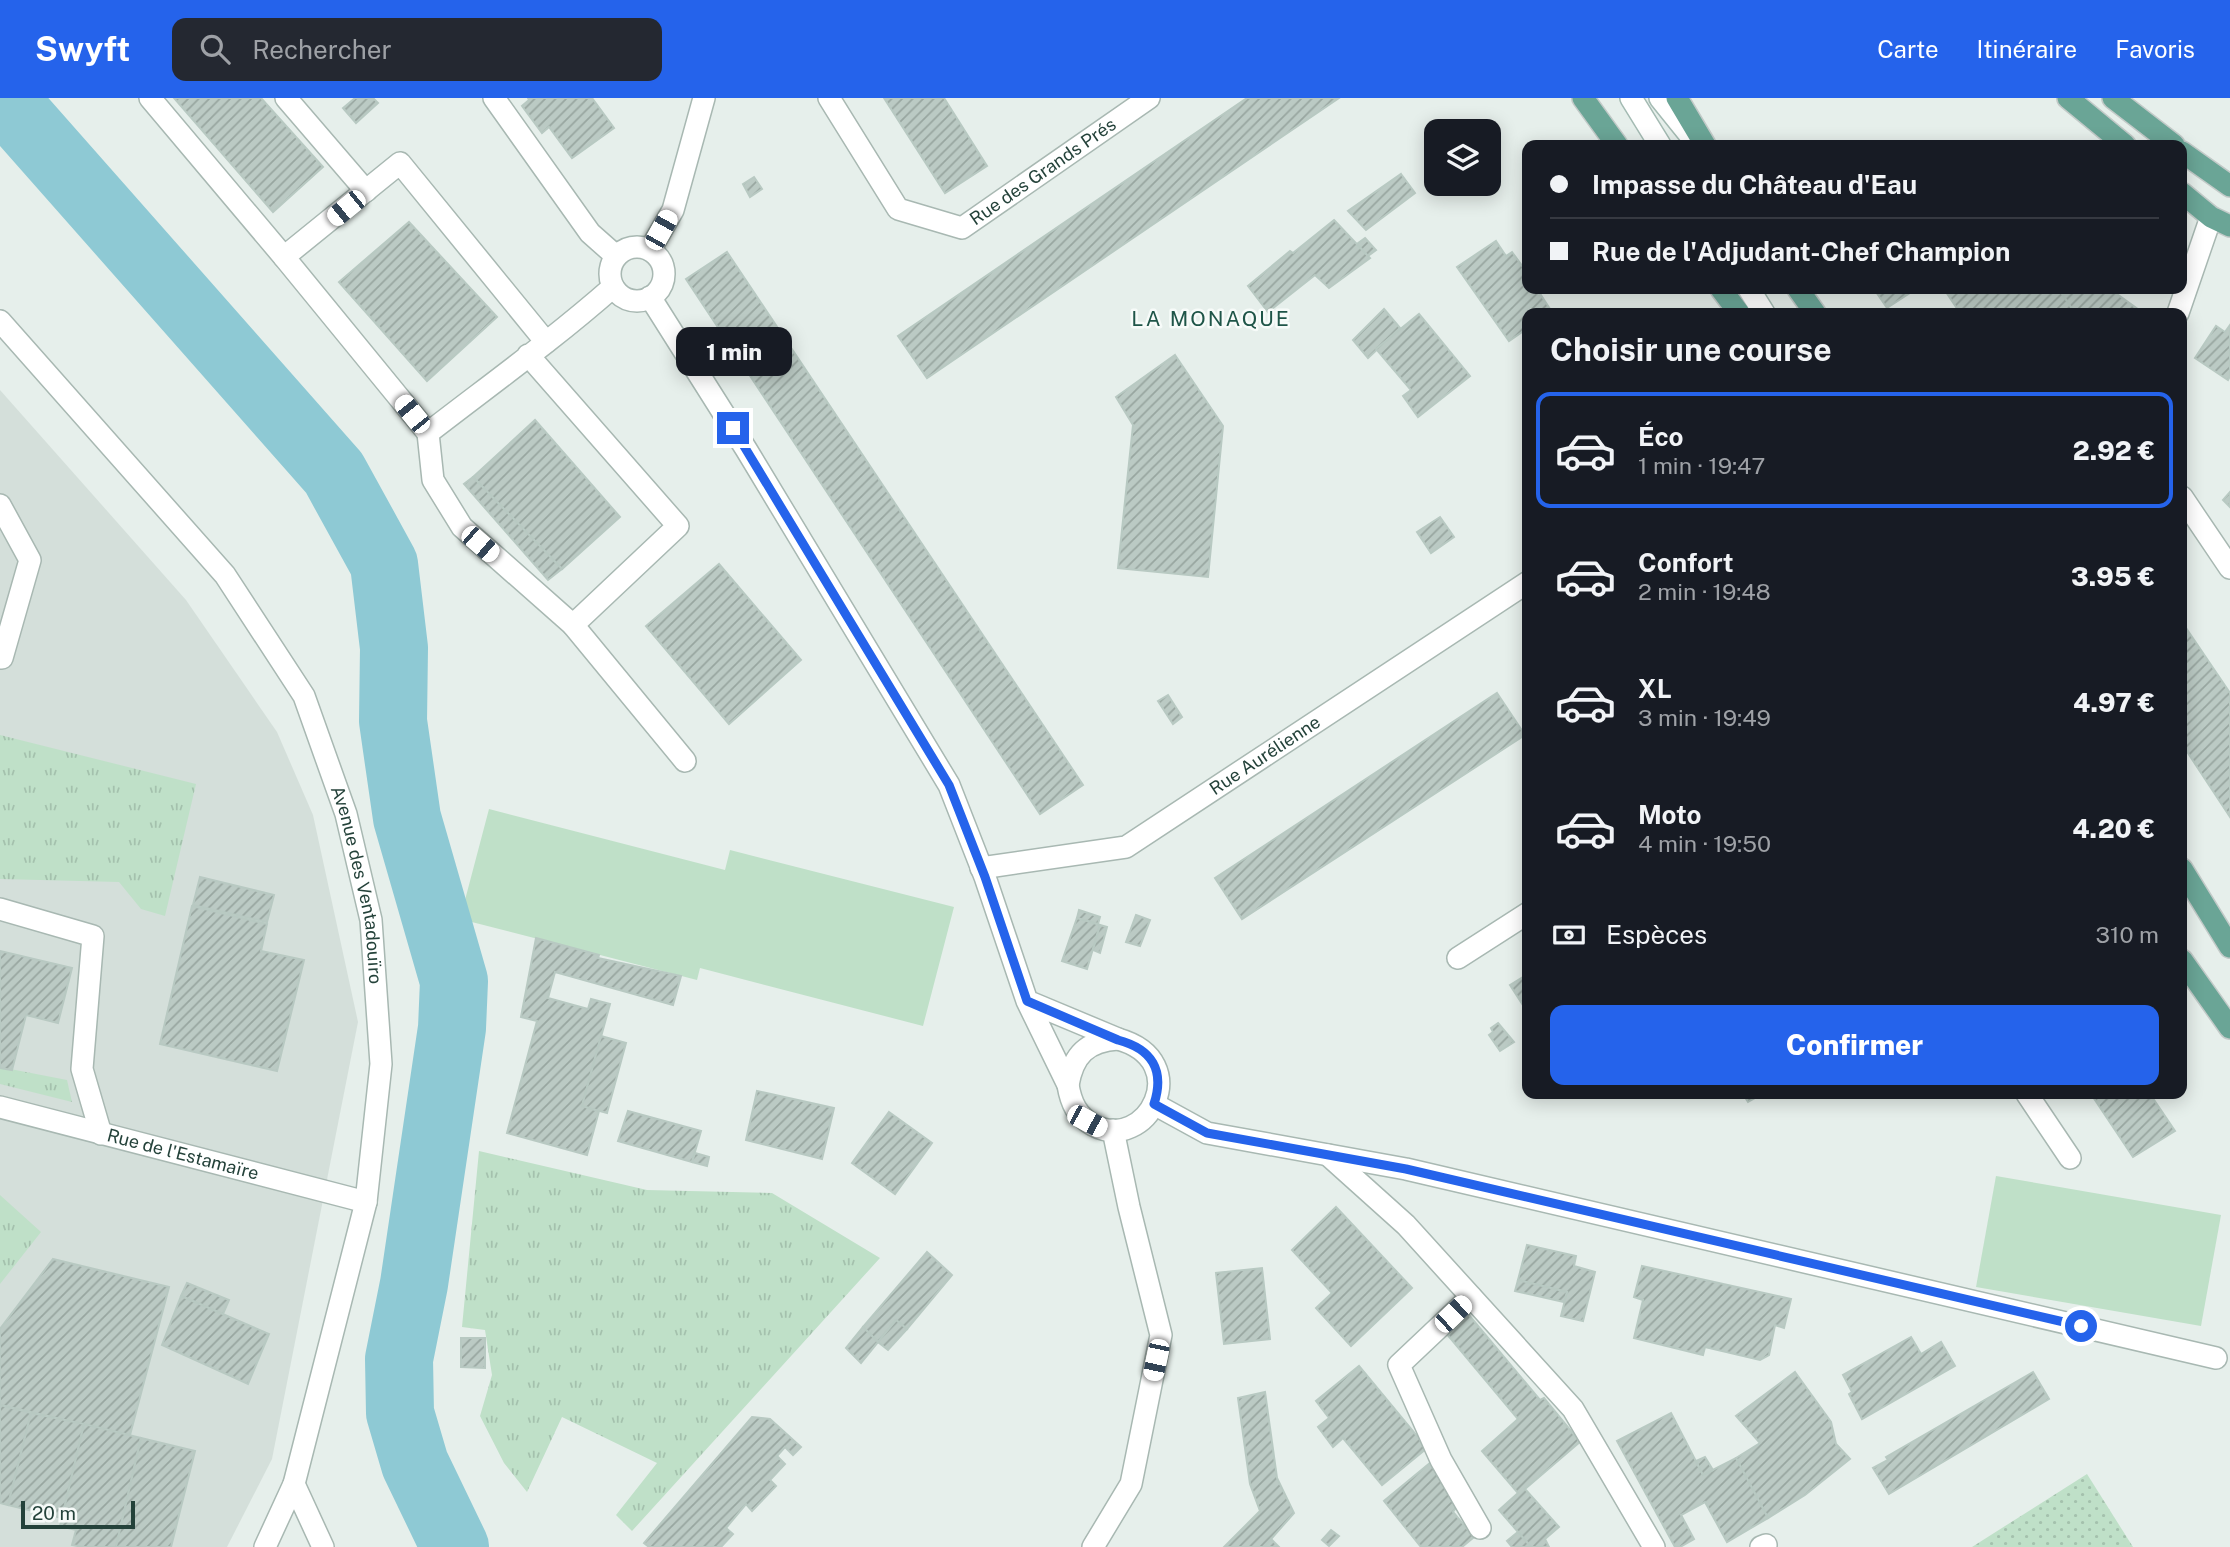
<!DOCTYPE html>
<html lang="fr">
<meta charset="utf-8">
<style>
body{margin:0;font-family:"Public Sans",sans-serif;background:#242831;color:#f1f3f6;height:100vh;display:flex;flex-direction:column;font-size:26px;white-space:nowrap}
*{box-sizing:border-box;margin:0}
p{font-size:23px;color:#9ea1a6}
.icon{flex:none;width:38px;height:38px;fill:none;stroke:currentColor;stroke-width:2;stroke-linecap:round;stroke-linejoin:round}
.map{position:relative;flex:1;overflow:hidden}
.side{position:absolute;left:1522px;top:210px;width:665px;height:791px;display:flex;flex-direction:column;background:#171b24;border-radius:14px;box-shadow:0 4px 18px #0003}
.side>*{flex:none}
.top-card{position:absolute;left:1522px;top:42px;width:665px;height:154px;border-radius:14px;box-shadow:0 4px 18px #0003;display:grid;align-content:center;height:154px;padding:0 28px;background:#171b24}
.buttons{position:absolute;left:1424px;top:21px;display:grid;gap:14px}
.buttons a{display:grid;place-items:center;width:77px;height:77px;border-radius:14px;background:#171b24;box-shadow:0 4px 18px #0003;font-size:35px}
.scale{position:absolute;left:21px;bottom:18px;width:114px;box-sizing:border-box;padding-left:7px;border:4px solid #24423a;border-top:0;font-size:19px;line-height:24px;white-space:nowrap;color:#24423a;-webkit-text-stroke:5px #f7fbf9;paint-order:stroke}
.end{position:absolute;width:32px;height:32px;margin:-16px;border:9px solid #2563eb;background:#fff;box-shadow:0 0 0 4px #fff}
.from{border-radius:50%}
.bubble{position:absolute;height:49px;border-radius:14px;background:#171b24;box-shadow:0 4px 18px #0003;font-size:23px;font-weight:800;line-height:49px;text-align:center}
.car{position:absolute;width:21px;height:42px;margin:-21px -10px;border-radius:9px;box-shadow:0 0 5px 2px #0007;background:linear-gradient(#fff 24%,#345 0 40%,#fff 0 76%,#345 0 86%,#fff 0)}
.top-card b{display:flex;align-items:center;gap:24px;height:66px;font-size:26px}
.top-card b+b{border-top:2px solid #363941}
.top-card i{width:18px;height:18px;background:#f1f3f6}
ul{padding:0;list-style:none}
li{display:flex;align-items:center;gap:21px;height:116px;margin:0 14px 10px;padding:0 14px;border:4px solid transparent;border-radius:14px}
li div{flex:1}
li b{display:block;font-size:26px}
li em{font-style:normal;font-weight:800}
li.active{border-color:#2563eb}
li>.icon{width:63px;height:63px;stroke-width:1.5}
h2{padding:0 28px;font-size:32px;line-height:84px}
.pay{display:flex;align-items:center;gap:18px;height:77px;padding:0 28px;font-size:26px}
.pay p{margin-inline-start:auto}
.action{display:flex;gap:14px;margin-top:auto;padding:14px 28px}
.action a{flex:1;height:80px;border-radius:14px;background:#2563eb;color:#fff;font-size:28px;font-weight:800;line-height:80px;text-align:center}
header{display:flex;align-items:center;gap:42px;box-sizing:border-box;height:98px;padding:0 35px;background:#2563eb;color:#fff}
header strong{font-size:33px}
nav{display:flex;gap:38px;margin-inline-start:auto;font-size:24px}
.search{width:490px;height:63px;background:#242831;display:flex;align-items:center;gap:18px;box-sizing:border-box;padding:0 24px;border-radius:14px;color:#9ea1a6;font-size:26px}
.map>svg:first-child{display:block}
.built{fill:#d4dfda}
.grass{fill:url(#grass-tufts)}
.park{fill:#bfe0c8}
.garden{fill:url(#garden-dots)}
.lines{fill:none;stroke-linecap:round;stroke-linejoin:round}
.river{stroke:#8ec9d4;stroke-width:68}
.building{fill:url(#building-hatch);stroke:#b8c9c2;stroke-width:2}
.lane-casing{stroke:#a8b8b2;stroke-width:24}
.street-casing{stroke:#a8b8b2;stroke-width:24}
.secondary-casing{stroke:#a4bbb3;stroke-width:24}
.primary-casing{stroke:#c2cac8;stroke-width:24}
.lane{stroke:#fff;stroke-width:21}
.street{stroke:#fff;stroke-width:21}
.secondary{stroke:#fff;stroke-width:21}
.primary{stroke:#6aa596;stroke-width:21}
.route{stroke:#2563eb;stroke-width:9}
.labels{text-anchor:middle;stroke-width:5;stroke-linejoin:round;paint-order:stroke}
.street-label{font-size:18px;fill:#24423a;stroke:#f7fbf9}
.quarter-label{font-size:21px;letter-spacing:2px;fill:#1f5548;stroke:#f7fbf9}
</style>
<header>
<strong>Swyft</strong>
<div class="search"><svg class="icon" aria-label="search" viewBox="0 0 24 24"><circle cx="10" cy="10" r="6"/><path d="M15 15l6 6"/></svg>Rechercher</div>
<nav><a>Carte</a><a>Itinéraire</a><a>Favoris</a></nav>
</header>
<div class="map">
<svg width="2230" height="1449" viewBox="0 0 2230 1449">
<defs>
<pattern id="grass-tufts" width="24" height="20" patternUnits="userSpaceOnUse" patternTransform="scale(1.75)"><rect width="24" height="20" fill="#bfe0c8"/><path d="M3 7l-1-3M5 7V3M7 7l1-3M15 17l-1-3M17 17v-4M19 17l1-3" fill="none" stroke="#a4c1ad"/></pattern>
<pattern id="garden-dots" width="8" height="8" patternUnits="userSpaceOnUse" patternTransform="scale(1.75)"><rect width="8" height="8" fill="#bfe0c8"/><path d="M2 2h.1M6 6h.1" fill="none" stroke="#a4c1ad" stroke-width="1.8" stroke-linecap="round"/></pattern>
<pattern id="building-hatch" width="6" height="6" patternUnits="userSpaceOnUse" patternTransform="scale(1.75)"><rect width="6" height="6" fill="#bbcac4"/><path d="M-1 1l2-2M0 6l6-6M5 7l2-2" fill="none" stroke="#98a6a0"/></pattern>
</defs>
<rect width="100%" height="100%" fill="#e6efeb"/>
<path class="built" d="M0,292L186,502L277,634L313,717L358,924L272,1361L227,1449H0Z"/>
<g class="grass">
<path d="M0,637L196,686L165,818L141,811L119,784L0,781Z"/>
<path d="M0,969L67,982L72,1004L0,986Z"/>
<path d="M479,1053L647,1092L772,1095L880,1160L632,1433L616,1417L657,1365L562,1319L527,1394L504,1365L480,1318L492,1277L485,1232L462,1229Z"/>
<path d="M0,1097L41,1134L0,1186Z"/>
</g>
<g class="park">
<path d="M489,711L725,772L730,752L954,809L923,928L700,870L697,882L460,821Z"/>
<path d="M1996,1078L2221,1117L2201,1228L1976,1189Z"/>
</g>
<path class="garden" d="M2087,1376L2133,1449H1972Z"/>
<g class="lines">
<path class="river" d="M3,0L334,375L384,466L394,550L393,623L407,720L454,883L452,930L414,1186L399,1261L400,1315L415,1366L455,1449"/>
</g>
<g class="building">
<path d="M174,0H261L323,69L273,114Z"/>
<path d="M355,0H373L378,5L356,25L343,10Z"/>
<path d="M528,0H592L614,30L572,60L549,29L542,35L522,8L529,2Z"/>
<path d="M884,0H944L987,68L945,95Z"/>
<path d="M1247,0H1339L927,280L898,238Z"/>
<path d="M1401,76L1415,95L1366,132L1348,113Z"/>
<path d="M754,79L762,91L750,99L743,86Z"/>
<path d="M1334,122L1370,160L1329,190L1315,177L1268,214L1248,188L1290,153L1293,155Z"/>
<path d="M409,124L497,219L427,283L339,184Z"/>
<path d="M1365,140L1376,152L1368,158L1357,146Z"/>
<path d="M1496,143L1506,158L1512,154L1528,176V191H1537L1552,214L1528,215V230L1509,243L1457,169Z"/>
<path d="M727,154L1083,687L1040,716L686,181Z"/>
<path d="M1874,191H1916L1887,210Z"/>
<path d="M1944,191H2059L2075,215H1960Z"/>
<path d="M2059,191H2110L2139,212L2134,215H2075Z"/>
<path d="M1384,211L1400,230L1368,260L1353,242Z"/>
<path d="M1419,216L1470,278L1418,319L1403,298L1411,292L1376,251Z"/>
<path d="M2230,227V278L2228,282L2195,260L2216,228L2225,234Z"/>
<path d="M1175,257L1223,328L1208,479L1118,470L1133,327L1116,299Z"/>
<path d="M535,322L620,419L562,471L473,379Z"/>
<path d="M473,379L562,471L548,482L464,386Z"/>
<path d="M2230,394V409L2223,402Z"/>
<path d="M1440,419L1454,439L1431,455L1417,434Z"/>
<path d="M719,466L801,562L729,626L646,528Z"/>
<path d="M2182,524L2230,595V719L2182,646Z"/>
<path d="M1497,595L1525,637L1242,821L1215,780Z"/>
<path d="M1168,597L1182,619L1173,626L1158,603Z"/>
<path d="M200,779L274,797L267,824L193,807Z"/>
<path d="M192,808L267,826L261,853L304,862L277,973L160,946Z"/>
<path d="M1079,812L1100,819L1098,826L1077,820Z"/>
<path d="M1136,817L1150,822L1140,848L1126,844Z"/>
<path d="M1077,820L1100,827L1087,871L1062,863Z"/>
<path d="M1100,827L1107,829L1100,855L1093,852Z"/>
<path d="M536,840L599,857L598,860L681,878L673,907L555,874L548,900L588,911L591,901L610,906L582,1008L599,1013L587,1057L507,1035L537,923L521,919Z"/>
<path d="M0,853L72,870L58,925L26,917L12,972L0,970Z"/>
<path d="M1528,876V915L1510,887Z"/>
<path d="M1498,925L1514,944L1500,953L1489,937L1493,934L1491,930Z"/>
<path d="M601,938L626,945L607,1015L582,1008Z"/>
<path d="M757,993L834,1010L822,1061L746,1042Z"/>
<path d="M1743,996H1762L1748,1004Z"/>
<path d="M2091,996H2150L2175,1033L2133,1059Z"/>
<path d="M628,1013L701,1033L692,1064L618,1043Z"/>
<path d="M889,1014L932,1045L895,1096L852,1065Z"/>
<path d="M695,1055L709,1059L707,1068L692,1064Z"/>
<path d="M1336,1109L1412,1190L1351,1248L1316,1210L1332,1195L1292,1152Z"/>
<path d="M1527,1147L1576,1158L1574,1168L1595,1174L1583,1223L1561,1218L1567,1194L1518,1182Z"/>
<path d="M927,1154L952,1177L907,1231L896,1222L878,1244L863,1229Z"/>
<path d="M53,1161L169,1189L130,1337L0,1307V1231Z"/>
<path d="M1642,1168L1791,1201L1784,1230L1775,1227L1769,1257L1760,1262L1705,1249L1703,1257L1634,1240L1643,1202L1634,1199Z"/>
<path d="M1262,1170L1270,1241L1224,1246L1216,1175Z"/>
<path d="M1518,1182L1567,1194L1564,1204L1515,1193Z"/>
<path d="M187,1185L229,1202L223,1216L181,1198Z"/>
<path d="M181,1198L269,1236L248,1286L162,1247Z"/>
<path d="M1463,1210L1540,1302L1544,1300L1580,1344L1525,1391L1559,1429L1545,1441L1549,1449H1531L1499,1412L1518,1395L1482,1353L1518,1321L1441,1229Z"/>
<path d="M896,1222L907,1231L888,1252L878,1244Z"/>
<path d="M863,1229L878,1244L861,1265L846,1250Z"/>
<path d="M1911,1239L1921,1256L1941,1244L1955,1268L1862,1321L1849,1296L1852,1294L1843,1277Z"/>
<path d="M461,1240H485V1270L461,1269Z"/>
<path d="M1359,1268L1427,1350L1382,1387L1343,1340L1333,1349L1318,1329L1329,1320L1316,1303Z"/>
<path d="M1795,1274L1831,1324L1836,1346L1850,1361L1805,1397L1768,1420L1736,1360L1760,1345L1736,1318Z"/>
<path d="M2033,1274L2049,1301L1889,1396L1873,1370L1888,1362L1886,1359Z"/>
<path d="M1265,1294L1277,1380L1294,1415L1264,1449H1224L1260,1413L1250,1386L1238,1300Z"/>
<path d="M0,1307L31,1315L8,1407L0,1405Z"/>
<path d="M31,1315L84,1326L62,1420L8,1407Z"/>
<path d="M1671,1315L1703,1377L1736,1360L1768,1420L1727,1444L1705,1404L1681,1417L1694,1441L1680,1449H1675L1617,1343Z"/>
<path d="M752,1319L770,1321L801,1349L793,1357L785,1349L777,1358L785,1366L770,1382L776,1388L752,1413L746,1406L726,1430L733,1436L721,1449H649L644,1445Z"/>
<path d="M84,1326L141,1340L116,1449H83L72,1447L76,1432L60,1428Z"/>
<path d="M141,1340L195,1353L171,1449H116Z"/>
<path d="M1705,1359L1713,1372L1703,1377L1696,1363Z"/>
<path d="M1430,1365L1461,1403L1453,1414L1474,1439L1462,1449H1421L1384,1403Z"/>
<path d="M1331,1432L1339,1438L1329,1448L1322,1442Z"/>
<path d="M1518,1434L1531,1449H1512L1507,1443Z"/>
<path d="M1271,1441L1279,1449H1264Z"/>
</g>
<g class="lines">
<defs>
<g id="lane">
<path d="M150,0L284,159"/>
<path d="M286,0L366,93"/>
<path id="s1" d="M829,0L898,111L962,130L1149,0"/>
<path d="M528,257L678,428L573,527L462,429L433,382L428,335C490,287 554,241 613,189"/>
<path d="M428,335L284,159L400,65L546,244"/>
<path d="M0,407L30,462L2,560H0"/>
<path d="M573,527L685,663"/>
<path d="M0,811L93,838L82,971L101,1036"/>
</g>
<g id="street">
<path d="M494,0L590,135L616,158"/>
<circle cx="637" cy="176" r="27"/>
<path d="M650,152L673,112L704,0"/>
<path d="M650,199L746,351L949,687L985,779L1027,903L1068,987C1071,1005 1077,1018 1093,1027C1147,1056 1196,963 1118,941L1027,903"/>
<path d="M2178,215L2211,119"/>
<path id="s2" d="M0,223L225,477L304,598L346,716L371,822L381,966L366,1104L294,1386L265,1449"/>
<path d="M2182,399L2230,470"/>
<path id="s3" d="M981,770L1126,749L1528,484"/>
<path d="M1458,860L1528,815"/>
<path d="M1068,987C1073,957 1087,943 1118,941"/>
<path d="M2027,996L2070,1060"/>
<path d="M1154,1006L1207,1035L1406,1071L2216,1260"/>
<path id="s4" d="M0,1009L366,1104"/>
<path d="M1328,1057L1406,1127L1573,1311L1654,1449"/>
<path d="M1471,1199L1399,1267L1441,1362L1480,1430"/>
<path d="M294,1386L323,1449"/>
<path d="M1093,1449L1131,1386L1161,1237L1129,1109L1113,1032"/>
<path d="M1761,1449L1766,1447"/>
</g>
<g id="secondary">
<path d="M1631,0L1660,47"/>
<path d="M1660,0L1697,46"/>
<path d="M1749,191L1764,215"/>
</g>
<g id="primary">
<path d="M1583,0L1617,47"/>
<path d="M1677,0L1705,47"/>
<path d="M2068,0L2125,47"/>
<path d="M2113,0L2174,47"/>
<path d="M2182,54L2230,88"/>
<path d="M2182,95L2211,119L2230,128"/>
<path d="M1721,191L1739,215"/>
<path d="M1798,191L1815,215"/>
<path d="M2182,771L2230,849"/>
<path d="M2182,862L2230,930"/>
</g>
</defs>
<use href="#lane" class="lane-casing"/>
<use href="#street" class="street-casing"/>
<use href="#secondary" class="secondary-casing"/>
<use href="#primary" class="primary-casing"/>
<use href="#lane" class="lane"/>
<use href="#street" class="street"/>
<use href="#secondary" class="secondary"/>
<use href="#primary" class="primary"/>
</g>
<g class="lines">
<path class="route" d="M733,330L949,687L985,779L1027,903L1118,942C1152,951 1165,972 1154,1006L1207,1035L1406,1071L2081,1228"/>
</g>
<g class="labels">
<g class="street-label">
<text dy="6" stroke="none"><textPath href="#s1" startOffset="296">Rue des Grands Prés</textPath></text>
<text dy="6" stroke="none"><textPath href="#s3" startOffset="313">Rue Aurélienne</textPath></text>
<text dy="6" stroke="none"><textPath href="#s2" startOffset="681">Avenue des Ventadouïro</textPath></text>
<text dy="6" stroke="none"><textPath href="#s4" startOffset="189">Rue de l'Estamaïre</textPath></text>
</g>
<g class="quarter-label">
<text x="1211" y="228">LA MONAQUE</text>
</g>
</g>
</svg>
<div class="buttons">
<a><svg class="icon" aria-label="layers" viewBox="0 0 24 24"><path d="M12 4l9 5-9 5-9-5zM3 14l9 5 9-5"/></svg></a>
</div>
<div class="scale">20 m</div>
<i class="end from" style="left:2081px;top:1228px"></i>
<i class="end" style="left:733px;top:330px"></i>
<div class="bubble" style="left:676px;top:229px;width:116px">1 min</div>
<i class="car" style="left:346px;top:110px;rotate:231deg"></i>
<i class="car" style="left:661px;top:132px;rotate:29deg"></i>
<i class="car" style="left:412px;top:316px;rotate:321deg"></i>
<i class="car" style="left:480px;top:446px;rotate:131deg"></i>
<i class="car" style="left:1087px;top:1023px;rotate:118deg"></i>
<i class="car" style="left:1453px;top:1216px;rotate:46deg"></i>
<i class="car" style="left:1156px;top:1262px;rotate:192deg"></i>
<div class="top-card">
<b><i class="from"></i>Impasse du Château d'Eau</b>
<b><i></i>Rue de l'Adjudant-Chef Champion</b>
</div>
<section class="side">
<h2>Choisir une course</h2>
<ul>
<li class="active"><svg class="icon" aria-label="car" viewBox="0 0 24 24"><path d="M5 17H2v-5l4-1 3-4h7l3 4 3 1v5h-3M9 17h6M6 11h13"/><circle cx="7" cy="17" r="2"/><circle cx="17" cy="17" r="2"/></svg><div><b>Éco</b><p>1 min · 19:47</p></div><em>2.92 €</em></li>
<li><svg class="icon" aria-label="car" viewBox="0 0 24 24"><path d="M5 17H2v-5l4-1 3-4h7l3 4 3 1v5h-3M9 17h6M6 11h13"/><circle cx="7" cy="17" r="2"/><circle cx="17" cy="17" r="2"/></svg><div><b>Confort</b><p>2 min · 19:48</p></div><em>3.95 €</em></li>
<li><svg class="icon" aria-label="car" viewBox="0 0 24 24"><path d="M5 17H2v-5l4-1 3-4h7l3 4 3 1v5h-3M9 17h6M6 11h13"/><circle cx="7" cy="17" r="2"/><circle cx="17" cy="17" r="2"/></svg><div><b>XL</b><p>3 min · 19:49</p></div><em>4.97 €</em></li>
<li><svg class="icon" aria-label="car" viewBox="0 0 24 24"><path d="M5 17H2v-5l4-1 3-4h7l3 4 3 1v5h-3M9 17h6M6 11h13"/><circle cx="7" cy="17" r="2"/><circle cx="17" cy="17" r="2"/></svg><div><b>Moto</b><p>4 min · 19:50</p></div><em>4.20 €</em></li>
</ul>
<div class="pay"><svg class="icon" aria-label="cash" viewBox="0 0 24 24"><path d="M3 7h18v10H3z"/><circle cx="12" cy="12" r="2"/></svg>Espèces<p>310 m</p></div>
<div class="action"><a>Confirmer</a></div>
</section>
</div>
